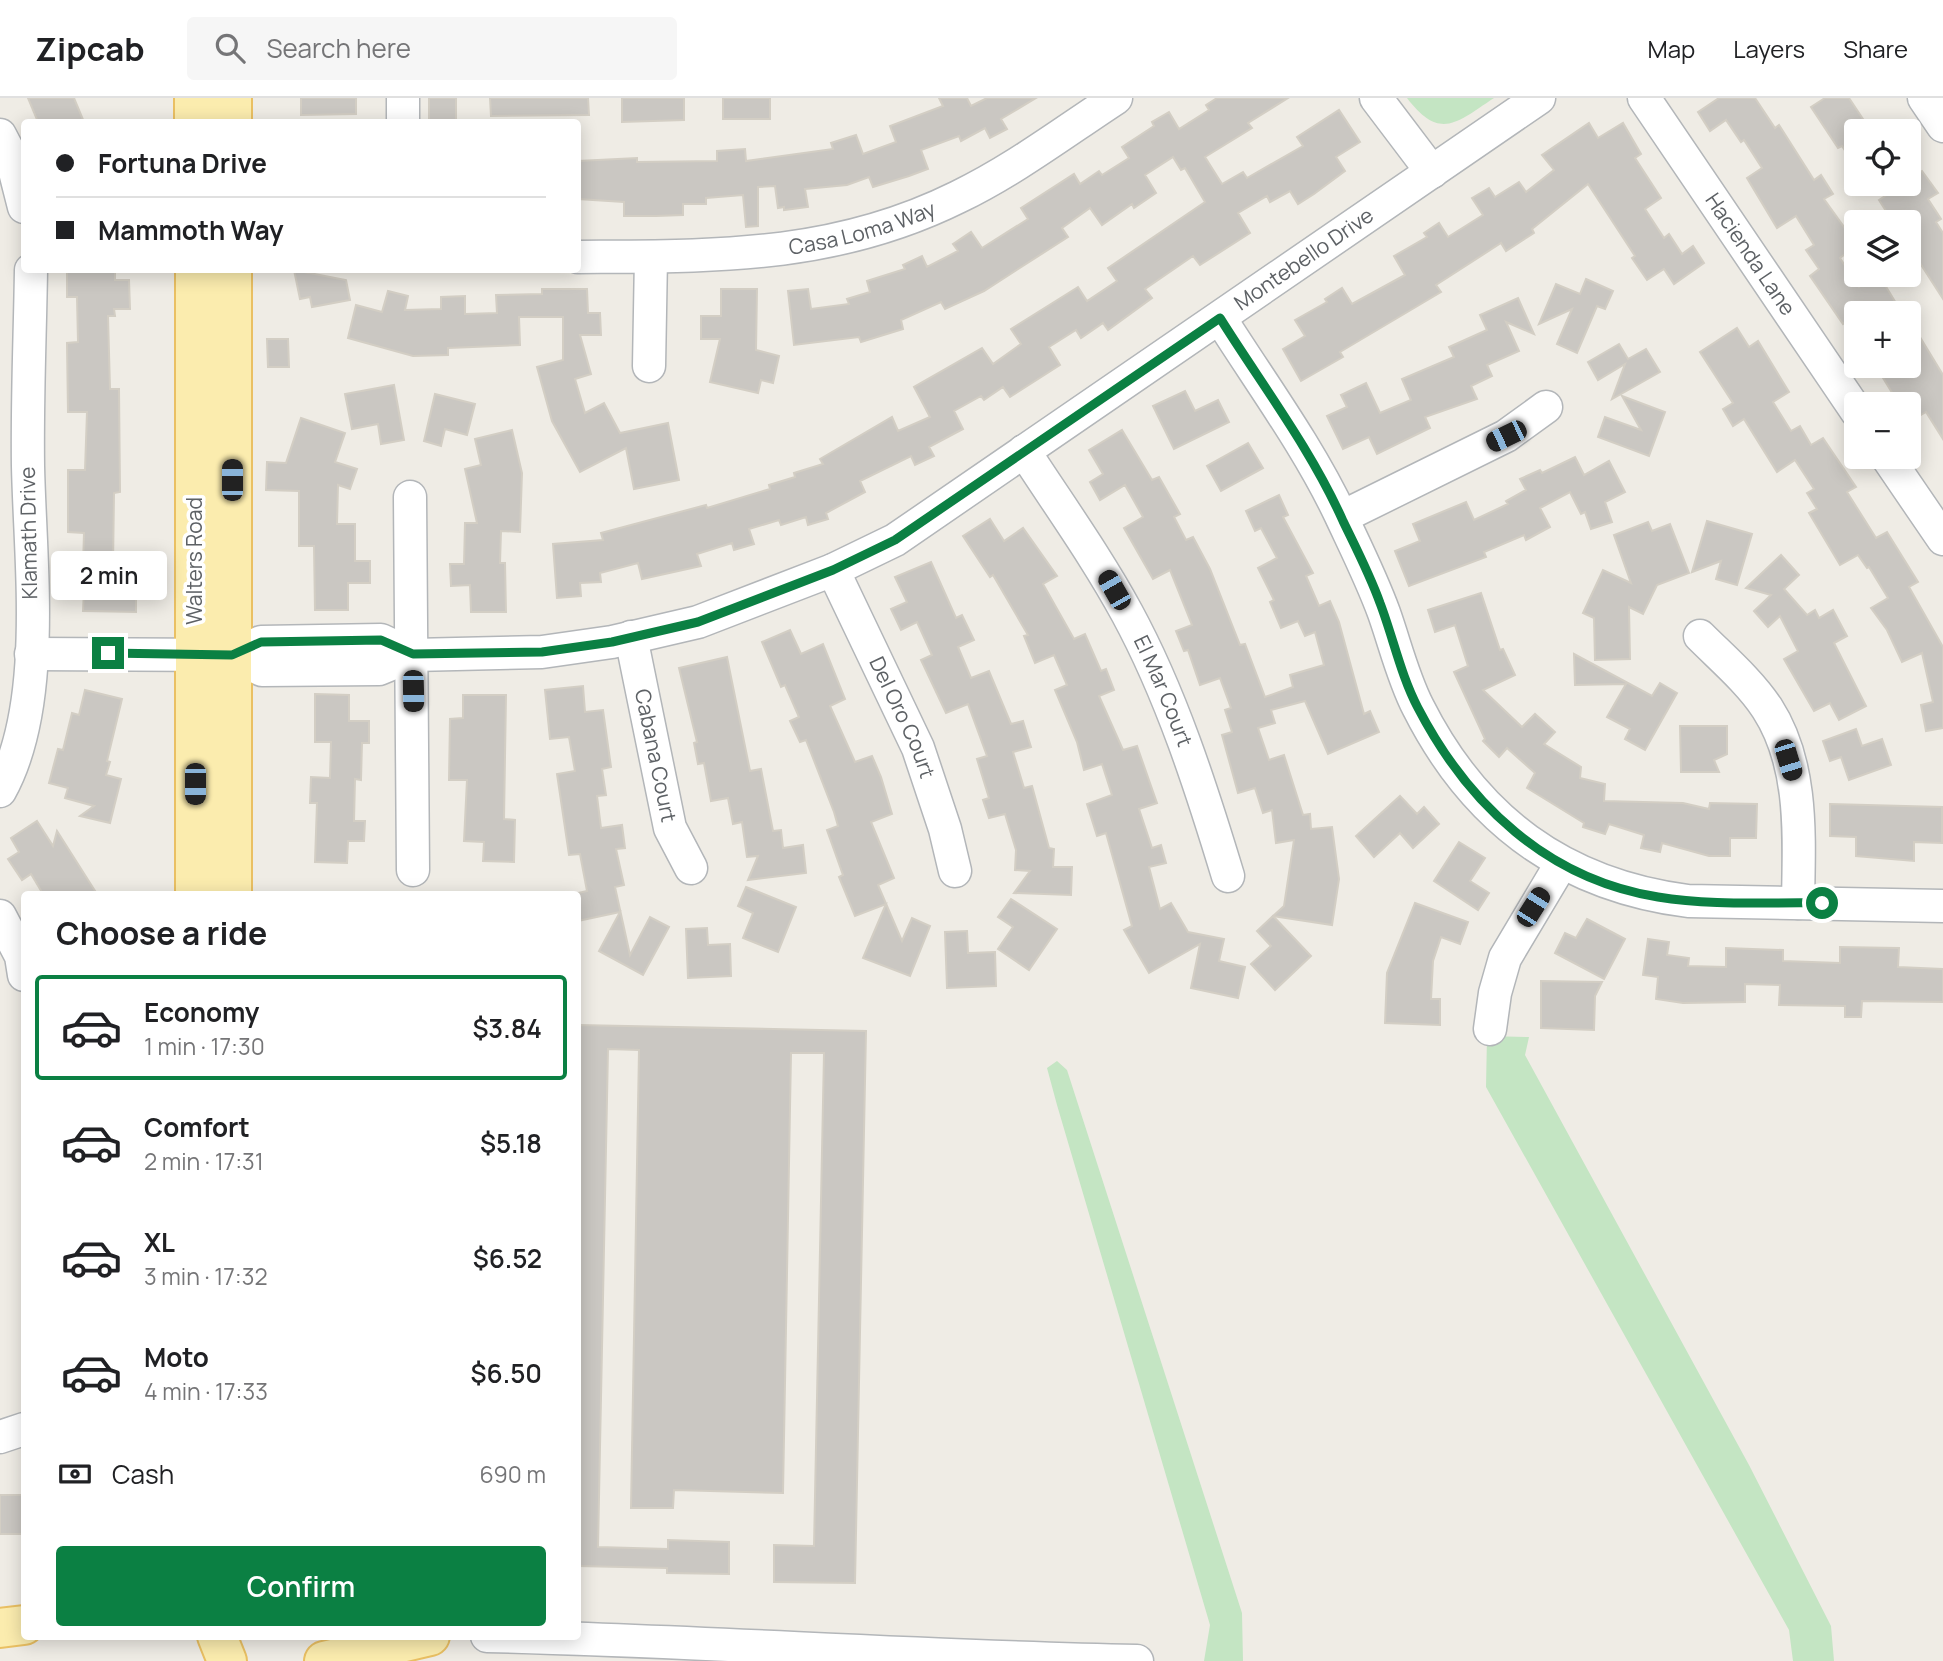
<!DOCTYPE html>
<meta charset="utf-8">
<style>
body{margin:0;font-family:Manrope,sans-serif;background:#f6f6f6;color:#202124;height:100vh;display:flex;flex-direction:column;font-size:26px;white-space:nowrap}
*{box-sizing:border-box;margin:0}
p{font-size:23px;color:#757577}
.icon{flex:none;width:38px;height:38px;fill:none;stroke:currentColor;stroke-width:2;stroke-linecap:round;stroke-linejoin:round}
.map{position:relative;flex:1;overflow:hidden}
.details{position:absolute;left:21px;top:793px;width:560px;height:749px;display:flex;flex-direction:column;background:#fff;border-radius:7px;box-shadow:0 4px 18px #0003}
.details>*{flex:none}
.top-card{position:absolute;left:21px;top:21px;width:560px;height:154px;border-radius:7px;box-shadow:0 4px 18px #0003;display:grid;align-content:center;height:154px;padding:0 35px;background:#fff}
.tools{position:absolute;left:1844px;top:21px;display:grid;gap:14px}
.tools a{display:grid;place-items:center;width:77px;height:77px;border-radius:7px;background:#fff;box-shadow:0 4px 18px #0003;font-size:35px}
.end{position:absolute;width:32px;height:32px;margin:-16px;border:9px solid #0b8043;background:#fff;box-shadow:0 0 0 4px #fff}
.from{border-radius:50%}
.bubble{position:absolute;height:49px;border-radius:7px;background:#fff;box-shadow:0 4px 18px #0003;font-size:23px;font-weight:600;line-height:49px;text-align:center}
.car{position:absolute;width:21px;height:42px;margin:-21px -10px;border-radius:9px;box-shadow:0 0 5px 2px #0007;background:linear-gradient(#222 24%,#8ab4d8 0 40%,#222 0 76%,#8ab4d8 0 86%,#222 0)}
.top-card b{display:flex;align-items:center;gap:24px;height:66px;font-size:26px}
.top-card b+b{border-top:2px solid #e0e0e0}
.top-card i{width:18px;height:18px;background:#202124}
ul{padding:0;list-style:none}
li{display:flex;align-items:center;gap:21px;height:105px;margin:0 14px 10px;padding:0 21px;border:4px solid transparent;border-radius:7px}
li div{flex:1}
li b{display:block;font-size:26px}
li em{font-style:normal;font-weight:600}
li.on{border-color:#0b8043}
li>.icon{width:63px;height:63px;stroke-width:1.5}
h2{padding:0 35px;font-size:32px;line-height:84px}
.pay{display:flex;align-items:center;gap:18px;height:77px;padding:0 35px;font-size:26px}
.pay p{margin-inline-start:auto}
.button{display:flex;gap:14px;margin-top:auto;padding:14px 35px}
.button a{flex:1;height:80px;border-radius:7px;background:#0b8043;color:#fff;font-size:28px;font-weight:600;line-height:80px;text-align:center}
header{display:flex;align-items:center;gap:42px;box-sizing:border-box;height:98px;padding:0 35px;background:#fff;border-bottom:2px solid #e0e0e0}
header strong{font-size:33px}
nav{display:flex;gap:38px;margin-inline-start:auto;font-size:24px}
.search{width:490px;height:63px;background:#f6f6f6;display:flex;align-items:center;gap:18px;box-sizing:border-box;padding:0 24px;border-radius:7px;color:#757577;font-size:26px}
.map>svg:first-child{display:block}
.green{fill:#c4e5c3}
.building{fill:#cac7c2;stroke:#d3cec4;stroke-width:2}
.lines{fill:none;stroke-linecap:round;stroke-linejoin:round}
.minor-casing{stroke:#b3b6b9;stroke-width:35}
.major-casing{stroke:#eac063;stroke-width:42}
.minor{stroke:#fff;stroke-width:32}
.major{stroke:#fbecae;stroke-width:38}
.route{stroke:#0b8043;stroke-width:9}
.labels{text-anchor:middle;stroke-width:7;stroke-linejoin:round;paint-order:stroke}
.street-label{font-size:21px;fill:#5d6165;stroke:#fff}
</style>
<header>
<strong>Zipcab</strong>
<div class="search"><svg class="icon" aria-label="search" viewBox="0 0 24 24"><circle cx="10" cy="10" r="6"/><path d="M15 15l6 6"/></svg>Search here</div>
<nav><a>Map</a><a>Layers</a><a>Share</a></nav>
</header>
<div class="map">
<svg width="1943" height="1563" viewBox="0 0 1943 1563">
<rect width="100%" height="100%" fill="#efece5"/>
<g class="green">
<path d="M1407,0H1494C1456,25 1440,43 1407,0Z"/>
<path d="M1487,938L1529,939L1525,957L1749,1367L1831,1528L1834,1563H1793L1789,1532L1486,989Z"/>
<path d="M1057,963L1067,972L1242,1515L1243,1563H1204L1210,1527L1057,1007L1047,970Z"/>
</g>
<g class="building">
<path d="M28,0H74L84,24H38Z"/>
<path d="M301,0H356V16L301,17Z"/>
<rect x="429" y="0" width="27" height="24"/>
<path d="M490,0H588L589,17L491,18Z"/>
<path d="M622,0H684V22L622,24Z"/>
<rect x="723" y="0" width="47" height="21"/>
<path d="M939,0H967L971,8L987,0H1036L1001,21L1007,31L990,40L985,30L961,43L959,38L921,52L928,71L909,78L873,89L869,79L847,87L805,91L808,109L784,112V109L778,110L775,88L758,89V128L746,129L743,97L706,100V106H683V117L656,118H624V104L578,101V63L637,60V64L717,63V53L745,51L746,63L833,51L831,45L856,37L863,56L896,44L890,28L943,8Z"/>
<path d="M1217,0H1288L1248,25L1252,30L1205,59L1222,86L1243,74L1247,80L1303,48L1297,39L1339,12L1360,44L1336,59L1345,73L1314,96L1298,106L1290,93L1270,104L1267,98L1238,115L1250,135L1200,167L1193,158L1145,191L1152,200L1108,232L1103,225L1081,240L1076,232L1049,249L1060,267L1010,299L1003,289L984,302L981,298L954,313L963,331L929,349L934,358L915,367L911,358L860,383L865,394L826,415L828,421L808,427L806,419L781,427L779,422L749,431L754,446L734,452L732,445L697,456L701,468L642,481L638,465L600,475L601,484L580,485L581,498L557,500L553,446L603,442L601,435L706,407L707,410L770,391L769,387L795,379L794,375L823,366L820,361L892,319L898,333L930,319L914,289L982,250L993,266L1021,246L1011,231L1078,189L1087,203L1117,183L1108,170L1205,104L1185,70L1181,72L1173,59L1145,77L1156,95L1134,110L1132,106L1102,127L1090,110L1062,130L1068,139L984,193L945,211L941,204L901,222L903,231L861,244L859,239L794,247L788,193L808,191L811,211L849,206L847,201L870,194L867,183L905,171L903,167L922,158L927,169L958,153L953,146L971,134L982,150L1028,121L1021,110L1074,76L1080,86L1099,73L1102,77L1129,60L1122,49L1154,28L1152,24L1169,14L1179,31L1209,12L1206,7Z"/>
<path d="M1719,0H1755L1775,30L1779,27L1814,82L1821,77L1833,96L1824,101L1857,147L1840,160L1859,189L1879,177L1902,215H1857L1843,226L1810,178L1819,171L1806,152L1814,147L1796,118L1777,130L1747,80L1762,70L1744,42L1741,44L1726,22L1710,33L1698,14Z"/>
<path d="M1825,0H1849L1869,30L1857,33V71L1842,48L1838,50L1811,9Z"/>
<path d="M1589,25L1598,40L1623,25L1641,56L1635,60L1661,100L1645,111L1664,140L1669,136L1682,156L1693,148L1704,165L1674,186L1664,171L1647,182L1632,160L1635,158L1588,86L1532,131L1534,135L1506,153L1501,145L1436,187L1441,194L1340,254L1343,259L1301,283L1283,251L1305,238L1295,222L1327,204L1325,201L1342,190L1352,206L1405,177L1394,158L1427,139L1424,135L1439,125L1448,139L1483,117L1472,100L1489,90L1495,99L1519,84L1526,94L1554,72L1542,57Z"/>
<path d="M1922,73L1938,95L1928,101L1941,121L1936,124L1943,135V201L1909,148V124H1893L1879,102L1903,86H1909V81Z"/>
<path d="M67,172H115V182H129L130,211H114L115,218H108L110,291H119L120,394L114,395L113,468H121V488H136V514L83,513L84,492H68V467H83L84,435L68,434V372H85L87,314H68L67,245L78,244L77,199H67Z"/>
<path d="M294,172L346,182L350,202L312,209L310,199L300,201Z"/>
<path d="M1586,181L1613,193L1605,211L1597,208L1577,255L1557,246L1572,211L1539,226L1556,186L1580,196Z"/>
<path d="M542,191H587L588,215H600L601,237H580L591,276L575,281L585,315L604,305L620,335L668,325L679,382L634,391L626,350L580,374L552,323L537,269L563,262V219H519L520,247L448,250V257L413,258L348,240L356,207L382,214L388,193L408,198L405,212L441,211V199L465,198V216L497,215L496,197L542,196Z"/>
<path d="M721,191H757L756,252L779,258L773,285L761,282L758,295L710,284L720,241H701V218H721Z"/>
<path d="M1518,200L1534,236L1506,224L1519,253L1487,267L1492,278L1471,288L1477,301L1425,319L1430,330L1377,356L1369,339L1343,351L1327,318L1347,309L1341,297L1366,285L1380,315L1411,302L1402,281L1454,259L1449,249L1487,232L1480,217Z"/>
<path d="M1909,221L1943,277V341L1926,314L1909,324V306H1899L1880,275L1891,268H1909Z"/>
<path d="M1737,230L1749,249L1758,243L1789,294L1773,304L1791,333L1800,328L1811,347L1823,340L1856,389L1847,394L1876,440L1887,434L1918,484L1909,489L1943,549V630L1926,633L1921,607L1933,604L1922,555L1902,564L1887,532L1871,510L1888,500L1869,469L1867,470L1858,457L1840,467L1809,415L1817,411L1807,395L1814,391L1795,362L1777,374L1744,321L1733,328L1723,311L1733,305L1700,254Z"/>
<path d="M267,241H288L289,269H268Z"/>
<path d="M1619,246L1628,261L1646,251L1660,274L1612,301L1625,266L1598,282L1588,264Z"/>
<path d="M394,287L404,342L381,346L378,326L352,331L345,296Z"/>
<path d="M1185,293L1195,313L1218,302L1229,324L1174,351L1153,308Z"/>
<path d="M435,296L475,306L467,337L445,331L441,348L424,343Z"/>
<path d="M1622,298L1665,314L1649,358L1598,339L1605,319L1641,332Z"/>
<path d="M301,320L345,335L335,364L357,371L350,391L338,387L337,426H355V463H370V485H348V512H315L314,448H299V393L266,392L267,364L286,365Z"/>
<path d="M512,332L522,375L520,434L501,433L500,465H505L506,514H471L470,487L451,488L450,466H464L465,425H477L465,371L481,367L475,341Z"/>
<path d="M1122,332L1152,382L1159,379L1180,416L1174,419L1186,442L1193,439L1210,471L1240,547L1245,546L1265,599L1293,589L1290,577L1324,567L1315,534L1305,538L1298,523L1281,530L1270,504L1274,502L1258,470L1277,460L1261,430L1255,433L1246,413L1279,397L1288,417L1283,419L1313,475L1306,478L1319,508L1330,503L1339,524L1364,616L1370,613L1379,634L1328,656L1305,603L1271,612L1275,625L1258,630L1269,662L1284,657L1303,717L1310,716L1311,731L1332,729L1339,781L1332,827L1273,818L1284,808L1294,742L1276,745L1272,712L1263,715L1255,690L1238,695L1222,637L1232,634L1225,612L1231,610L1220,580L1200,587L1188,552L1184,553L1176,533L1192,527L1170,472L1153,481L1124,430L1143,419L1125,387L1100,402L1090,384L1103,376L1089,352Z"/>
<path d="M1248,345L1263,370L1221,393L1207,368Z"/>
<path d="M1575,359L1584,377L1609,363L1625,394L1605,404L1612,424L1591,431L1585,414L1581,416L1570,394L1540,410L1550,429L1526,442L1524,437L1484,454L1486,459L1409,488L1395,453L1420,443L1413,426L1466,404L1474,422L1508,406L1506,403L1526,392L1520,381L1540,372L1542,375Z"/>
<path d="M990,421L1004,443L1023,430L1057,478L1043,486L1074,541L1085,536L1101,573L1106,571L1114,592L1099,598L1123,652L1137,648L1157,705L1139,711L1152,750L1161,747L1166,765L1149,769L1160,811L1171,805L1188,834L1224,841L1219,863L1245,869L1238,900L1191,890L1200,846L1149,875L1124,832L1132,828L1106,735L1097,738L1087,706L1112,697L1102,666L1084,672L1077,644L1055,592L1067,587L1054,557L1035,565L1024,538L1028,537L993,477L990,479L963,438Z"/>
<path d="M1707,423L1752,436L1737,487L1716,481L1721,463L1692,474Z"/>
<path d="M1648,424L1652,433L1670,426L1689,475L1657,487L1643,516L1629,509L1630,561L1595,562L1594,520L1583,515L1603,472L1631,485L1614,437Z"/>
<path d="M1781,457L1799,477L1784,491L1807,517L1815,512L1819,520L1833,512L1847,538L1834,545L1866,608L1839,622L1830,605L1814,613L1784,561L1798,553L1780,518L1768,529L1754,513L1771,497L1746,490Z"/>
<path d="M931,464L956,520L962,517L974,542L958,549L971,580L989,573L1011,626L1023,623L1031,649L1013,654L1024,690L1032,688L1049,750L1054,751L1053,769H1072L1071,797L1014,795L1030,773L1015,772L1016,752L1005,716L989,720L983,702L989,700L977,661L987,658L968,606L946,615L921,562L932,557L917,524L901,532L891,511L907,504L895,479Z"/>
<path d="M1481,495L1500,552L1503,551L1515,577L1483,592L1522,629L1535,616L1555,634L1544,646L1581,669L1580,680L1605,686L1604,703L1683,705L1709,711L1710,705L1757,706L1756,740H1730V758H1709L1662,745L1660,754L1641,750L1644,737L1609,726L1605,736L1583,729L1584,725L1527,690L1535,675L1507,650L1499,659L1483,643L1485,641L1454,574L1468,568L1455,527L1435,534L1428,512Z"/>
<path d="M790,532L801,556L823,546L845,601L830,608L855,664L872,658L881,679L892,716L871,724L894,780L878,787L902,843L912,820L930,828L910,878L863,860L886,806L855,818L839,779L843,777L827,732L838,728L834,714L806,642L800,644L790,623L799,619L785,587L781,589L762,544Z"/>
<path d="M1574,556L1652,598L1660,585L1677,595L1645,652L1625,641L1630,631L1607,619L1626,586L1575,587Z"/>
<path d="M727,559L750,673L761,671L773,733L781,732L783,750L803,747L806,775L748,782L758,758L747,759L742,724L733,726L728,700L711,703L704,665L698,666L694,645L697,644L679,570Z"/>
<path d="M583,588L585,614L603,612L611,669L602,671L606,697L597,698L601,730L622,727L625,750L616,751L624,787L615,789L630,857L650,819L669,829L643,877L599,853L620,814L578,823V795L587,793L580,756L569,757L557,676L575,673L569,639L550,641L545,592Z"/>
<path d="M85,592L122,601L107,663L110,664L106,677L121,681L110,725L80,718L94,708L65,700L68,690L49,685L58,651L63,652L72,615L79,617Z"/>
<path d="M315,596L349,597V623H369V645H362L361,682L355,681L354,723H365L364,743H348L347,765L315,764L317,705H310L311,679L330,680L331,644H315Z"/>
<path d="M463,597H506L504,721L515,722L514,764L483,763L484,744L464,743L467,682H449L450,621L463,620Z"/>
<path d="M1680,628H1727V656L1714,662L1719,674H1681Z"/>
<path d="M1856,631L1862,648L1882,641L1891,667L1849,682L1841,659L1830,663L1823,643Z"/>
<path d="M1400,698L1417,716L1424,709L1439,726L1413,750L1400,735L1374,759L1356,738Z"/>
<path d="M1830,706L1942,709V745L1914,744V763L1856,758V739L1830,738Z"/>
<path d="M37,723L53,748L57,733L97,796H43L31,776L22,782L8,761L19,754L11,740Z"/>
<path d="M1459,744L1485,760L1470,783L1489,795L1478,812L1434,783Z"/>
<path d="M746,789L796,809L778,854L743,840L753,815L738,808Z"/>
<path d="M1011,801L1057,831L1029,872L998,851L1013,829L998,819Z"/>
<path d="M1415,805L1468,824L1460,846L1441,839L1433,863L1431,901H1440V927L1385,925L1387,875Z"/>
<path d="M1273,818L1311,858L1275,892L1251,866L1271,848L1257,833Z"/>
<path d="M1587,821L1625,841L1604,881L1555,855L1565,835L1576,840Z"/>
<path d="M707,830L708,847L730,846L731,878L688,880L686,831Z"/>
<path d="M967,833L968,855L995,854L996,888L947,890L945,834Z"/>
<path d="M1648,841L1669,844L1667,857L1689,860L1688,868L1726,869V850L1783,852V863L1840,865V849L1899,850L1898,869L1943,871V904L1862,903L1861,919H1845V908L1779,907L1780,887L1745,886V904L1683,905L1656,901L1658,879L1643,877Z"/>
<path d="M1541,883L1602,884L1595,898L1594,932L1541,930Z"/>
<path d="M578,927L866,933L855,1485L774,1484V1447L814,1448L824,955H791L783,1395L674,1392L673,1410H631L639,952L608,951L598,1449L668,1451V1442L729,1444V1476L667,1475V1470L578,1468Z"/>
<rect x="0" y="1397" width="24" height="39"/>
</g>
<g class="lines">
<defs>
<g id="minor">
<path d="M1376,0L1432,74"/>
<path id="s1" d="M1644,0L1857,314"/>
<path d="M1924,0L1943,28"/>
<path d="M403,24V0"/>
<path d="M0,37L11,58L24,109"/>
<path id="s2" d="M578,159C713,158 833,161 958,99C1014,72 1064,34 1116,0"/>
<path d="M1220,220C1261,285 1308,348 1341,418C1356,450 1372,482 1384,515C1395,546 1403,580 1418,609C1475,722 1563,787 1688,803L1943,808"/>
<path d="M649,268L651,159"/>
<path id="s3" d="M1024,353C1059,407 1096,458 1127,515C1171,596 1201,689 1228,778"/>
<path d="M1887,359L1943,441"/>
<path d="M410,399L413,772"/>
<path d="M1342,419L1506,338L1546,309"/>
<path id="s4" d="M833,472L918,650L945,731L955,773"/>
<path d="M1700,538C1723,561 1749,583 1767,610C1804,667 1799,739 1798,805"/>
<path id="s5" d="M631,539L670,730L691,770"/>
<path id="s6" d="M31,556L232,557L262,572L379,571L413,557L542,554L612,544L698,524L833,472L895,442L1539,0"/>
<path d="M232,557L261,544L381,542L413,557"/>
<path d="M0,693C48,607 30,465 28,368C27,303 30,237 31,172"/>
<path d="M0,818L21,858L24,877"/>
<path d="M1490,931L1495,895L1505,860L1561,766"/>
<path d="M0,1339L24,1331"/>
<path d="M487,1538C704,1543 920,1559 1137,1563"/>
</g>
<g id="major">
<path d="M194,0V24"/>
<path d="M232,0V24"/>
<path d="M195,796V172"/>
<path d="M232,796V172"/>
<path d="M0,1530L24,1527"/>
<path d="M217,1538L227,1563"/>
<path d="M324,1563L430,1538"/>
</g>
</defs>
<use href="#minor" class="minor-casing"/>
<use href="#major" class="major-casing"/>
<use href="#minor" class="minor"/>
<use href="#major" class="major"/>
</g>
<g class="lines">
<path class="route" d="M108,555L232,557L261,544L381,542L413,556L542,554L612,544L698,524L833,472L895,442L1220,220C1262,287 1311,351 1343,423C1356,450 1370,477 1380,505C1393,539 1401,578 1418,610C1468,706 1547,781 1658,799C1712,808 1768,804 1822,805"/>
</g>
<g class="labels">
<g class="street-label">
<text dy="7" stroke="none"><textPath href="#s2" startOffset="287">Casa Loma Way</textPath></text>
<text dy="7" stroke="none"><textPath href="#s1" startOffset="189">Hacienda Lane</textPath></text>
<text dy="7" stroke="none"><textPath href="#s6" startOffset="1386">Montebello Drive</textPath></text>
<text transform="translate(29 435) rotate(-91)" y="7">Klamath Drive</text>
<text transform="translate(195 463) rotate(-90)" y="7">Walters Road</text>
<text dy="7" stroke="none"><textPath href="#s3" startOffset="278">El Mar Court</textPath></text>
<text dy="7" stroke="none"><textPath href="#s4" startOffset="163">Del Oro Court</textPath></text>
<text dy="7" stroke="none"><textPath href="#s5" startOffset="121">Cabana Court</textPath></text>
</g>
</g>
</svg>
<div class="tools">
<a><svg class="icon" aria-label="locate" viewBox="0 0 24 24"><circle cx="12" cy="12" r="6"/><path d="M12 2v4M12 18v4M2 12h4M18 12h4"/></svg></a>
<a><svg class="icon" aria-label="layers" viewBox="0 0 24 24"><path d="M12 4l9 5-9 5-9-5zM3 14l9 5 9-5"/></svg></a>
<a>+</a>
<a>−</a>
</div>
<i class="end from" style="left:1822px;top:805px"></i>
<i class="end" style="left:108px;top:555px"></i>
<div class="bubble" style="left:51px;top:453px;width:116px">2 min</div>
<i class="car" style="left:1506px;top:338px;rotate:244deg"></i>
<i class="car" style="left:232px;top:382px;rotate:0deg"></i>
<i class="car" style="left:1114px;top:492px;rotate:330deg"></i>
<i class="car" style="left:413px;top:593px;rotate:179deg"></i>
<i class="car" style="left:1788px;top:662px;rotate:163deg"></i>
<i class="car" style="left:195px;top:686px;rotate:180deg"></i>
<i class="car" style="left:1533px;top:809px;rotate:32deg"></i>
<div class="top-card">
<b><i class="from"></i>Fortuna Drive</b>
<b><i></i>Mammoth Way</b>
</div>
<section class="details">
<h2>Choose a ride</h2>
<ul>
<li class="on"><svg class="icon" aria-label="car" viewBox="0 0 24 24"><path d="M5 17H2v-5l4-1 3-4h7l3 4 3 1v5h-3M9 17h6M6 11h13"/><circle cx="7" cy="17" r="2"/><circle cx="17" cy="17" r="2"/></svg><div><b>Economy</b><p>1 min · 17:30</p></div><em>$3.84</em></li>
<li><svg class="icon" aria-label="car" viewBox="0 0 24 24"><path d="M5 17H2v-5l4-1 3-4h7l3 4 3 1v5h-3M9 17h6M6 11h13"/><circle cx="7" cy="17" r="2"/><circle cx="17" cy="17" r="2"/></svg><div><b>Comfort</b><p>2 min · 17:31</p></div><em>$5.18</em></li>
<li><svg class="icon" aria-label="car" viewBox="0 0 24 24"><path d="M5 17H2v-5l4-1 3-4h7l3 4 3 1v5h-3M9 17h6M6 11h13"/><circle cx="7" cy="17" r="2"/><circle cx="17" cy="17" r="2"/></svg><div><b>XL</b><p>3 min · 17:32</p></div><em>$6.52</em></li>
<li><svg class="icon" aria-label="car" viewBox="0 0 24 24"><path d="M5 17H2v-5l4-1 3-4h7l3 4 3 1v5h-3M9 17h6M6 11h13"/><circle cx="7" cy="17" r="2"/><circle cx="17" cy="17" r="2"/></svg><div><b>Moto</b><p>4 min · 17:33</p></div><em>$6.50</em></li>
</ul>
<div class="pay"><svg class="icon" aria-label="cash" viewBox="0 0 24 24"><path d="M3 7h18v10H3z"/><circle cx="12" cy="12" r="2"/></svg>Cash<p>690 m</p></div>
<div class="button"><a>Confirm</a></div>
</section>
</div>
